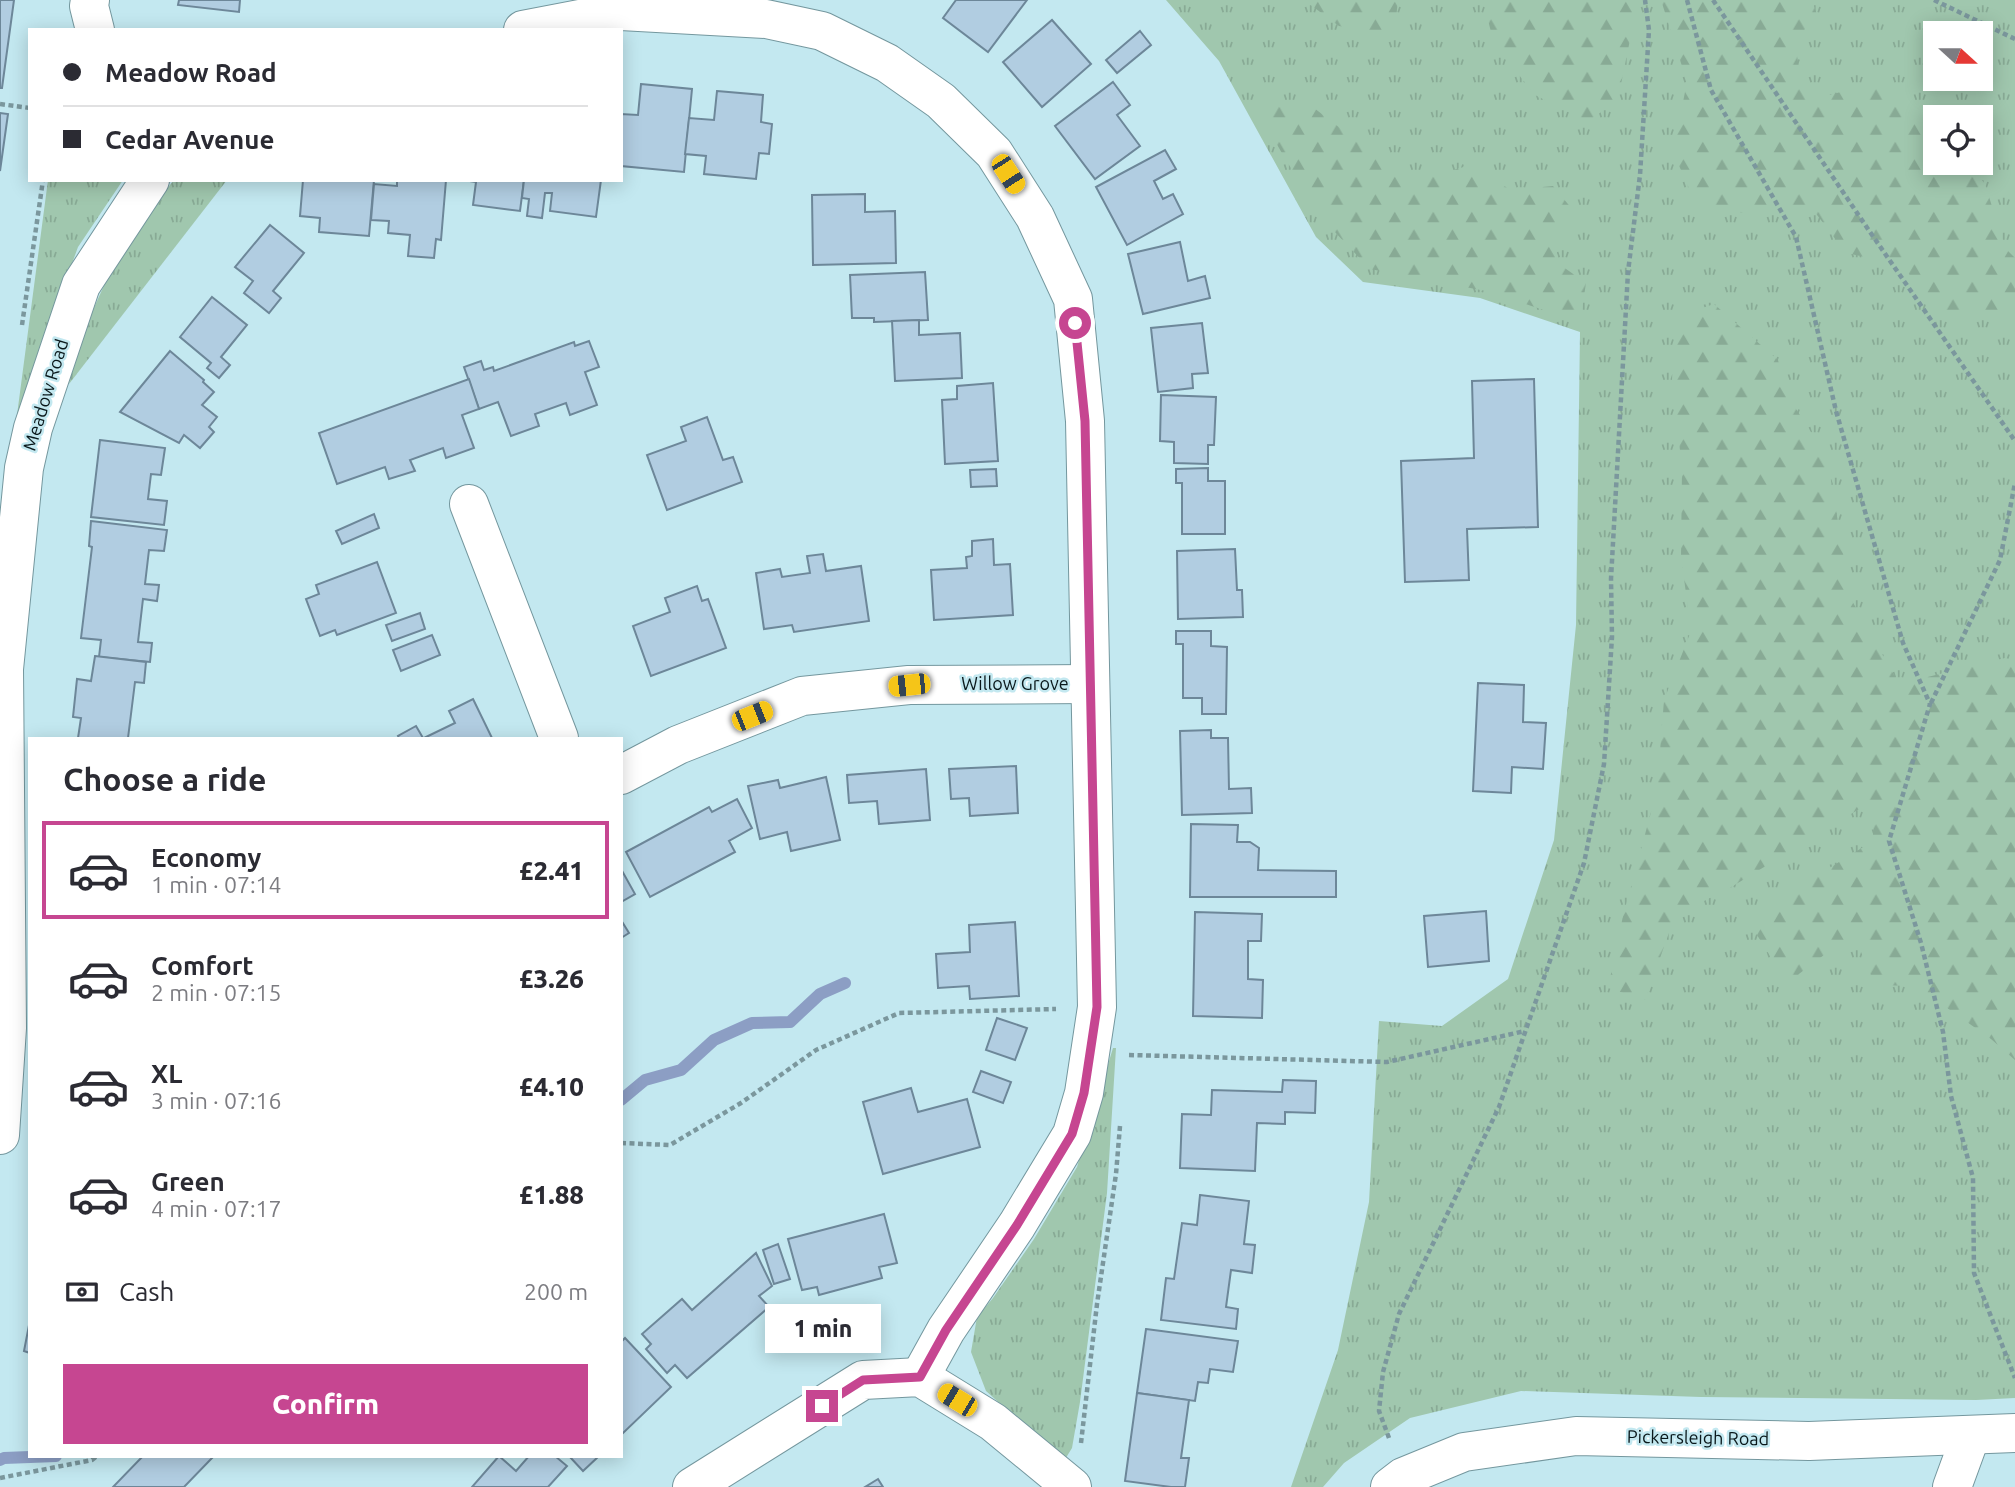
<!DOCTYPE html>
<meta charset="utf-8">
<style>
body{margin:0;font-family:Ubuntu,sans-serif;background:#f2f2f3;color:#2b2b33;height:100vh;display:flex;flex-direction:column;font-size:26px;white-space:nowrap}
*{box-sizing:border-box;margin:0}
p{font-size:23px;color:#7c7c81}
.icon{flex:none;width:38px;height:38px;fill:none;stroke:currentColor;stroke-width:2;stroke-linecap:round;stroke-linejoin:round}
.map{position:relative;flex:1;overflow:hidden}
.details{position:absolute;left:28px;top:737px;width:595px;height:721px;display:flex;flex-direction:column;background:#fff;border-radius:0px;box-shadow:0 4px 18px #0003}
.details>*{flex:none}
.guide{position:absolute;left:28px;top:28px;width:595px;height:154px;border-radius:0px;box-shadow:0 4px 18px #0003;display:grid;align-content:center;height:154px;padding:0 35px;background:#fff}
.needle{width:46px;rotate:111deg}
.controls{position:absolute;left:1923px;top:21px;display:grid;gap:14px}
.controls a{display:grid;place-items:center;width:70px;height:70px;border-radius:0px;background:#fff;box-shadow:0 4px 18px #0003;font-size:35px}
.end{position:absolute;width:32px;height:32px;margin:-16px;border:9px solid #c64691;background:#fff;box-shadow:0 0 0 4px #fff}
.from{border-radius:50%}
.bubble{position:absolute;height:49px;border-radius:0px;background:#fff;box-shadow:0 4px 18px #0003;font-size:23px;font-weight:800;line-height:49px;text-align:center}
.car{position:absolute;width:21px;height:42px;margin:-21px -10px;border-radius:9px;box-shadow:0 0 5px 2px #0007;background:linear-gradient(#f5c518 24%,#345 0 40%,#f5c518 0 76%,#345 0 86%,#f5c518 0)}
.guide b{display:flex;align-items:center;gap:24px;height:66px;font-size:26px}
.guide b+b{border-top:2px solid #e1e1e2}
.guide i{width:18px;height:18px;background:#2b2b33}
ul{padding:0;list-style:none}
li{display:flex;align-items:center;gap:21px;height:98px;margin:0 14px 10px;padding:0 21px;border:4px solid transparent;border-radius:0px}
li div{flex:1}
li b{display:block;font-size:26px}
li em{font-style:normal;font-weight:800}
li.active{border-color:#c64691}
li>.icon{width:63px;height:63px;stroke-width:1.5}
h2{padding:0 35px;font-size:32px;line-height:84px}
.pay{display:flex;align-items:center;gap:18px;height:77px;padding:0 35px;font-size:26px}
.pay p{margin-inline-start:auto}
.primary-button{display:flex;gap:14px;margin-top:auto;padding:14px 35px}
.primary-button a{flex:1;height:80px;border-radius:0px;background:#c64691;color:#fff;font-size:28px;font-weight:800;line-height:80px;text-align:center}
.map>svg:first-child{display:block}
.grass{fill:url(#grass-tufts);fill-rule:evenodd}
.forest{fill:url(#forest-firs)}
.lines{fill:none;stroke-linecap:round;stroke-linejoin:round}
.stream{stroke:#8c9ec4;stroke-width:12}
.building{fill:#b1cde1;stroke:#6d8799;stroke-width:2}
.minor-casing{stroke:#74979e;stroke-width:40}
.path{stroke:#7b979d;stroke-width:4.5;stroke-dasharray:5 3.5;stroke-linecap:butt}
.minor{stroke:#fff;stroke-width:38}
.route{stroke:#c64691;stroke-width:9}
.labels{text-anchor:middle;stroke-width:5;stroke-linejoin:round;paint-order:stroke}
.street-label{font-size:18px;fill:#0a181b;stroke:#c3e8f0}
</style>
<div class="map">
<svg width="2015" height="1487" viewBox="0 0 2015 1487">
<defs>
<pattern id="grass-tufts" width="24" height="20" patternUnits="userSpaceOnUse" patternTransform="scale(1.75)"><rect width="24" height="20" fill="#a0c7ae"/><path d="M3 7l-1-3M5 7V3M7 7l1-3M15 17l-1-3M17 17v-4M19 17l1-3" fill="none" stroke="#88aa95"/></pattern>
<pattern id="forest-firs" width="22" height="20" patternUnits="userSpaceOnUse" patternTransform="scale(1.75)"><rect width="22" height="20" fill="#a0c7ae"/><path d="M5 1l3.5 6h-7zM16 11l3.5 6h-7z" fill="#88aa95"/></pattern>
</defs>
<rect width="100%" height="100%" fill="#c3e8f0"/>
<g class="grass">
<path d="M1166,0H2015V1398L1976,1400L1701,1397L1521,1391L1410,1418L1344,1463L1323,1487H1291L1338,1350L1369,1202L1379,1021L1442,1026L1508,979L1554,840L1576,625L1580,332L1480,298L1363,282L1316,237L1219,61ZM1936,33H1981V79H1936ZM1936,117H1981V163H1936Z"/>
<path d="M48,180H123L78,247L17,415Z"/>
<path d="M174,180H227L69,384L76,347L107,279L138,224Z"/>
<path d="M1113,1048H1116L1107,1193L1080,1402L1072,1448L1064,1461L986,1391L971,1352L977,1317L993,1298L1034,1239L1077,1167Z"/>
</g>
<g class="forest">
<path d="M1304,0H1398L1394,37L1339,26Z"/>
<path d="M1483,0H1631L1634,20L1618,99L1588,122L1535,95L1494,44Z"/>
<path d="M1661,0H1812L1817,15L1795,41L1799,69L1810,101L1881,80L1906,106L1935,129L1936,163H1968L1985,184L2005,248L2015,258V315L1929,310L1904,265L1846,253L1811,207L1752,213L1699,211L1673,152L1687,82Z"/>
<path d="M1252,101L1314,108L1395,170L1446,172L1474,164L1510,190L1553,186L1577,215L1555,242L1559,264L1586,283L1580,322L1486,291L1370,269L1332,229L1287,162Z"/>
<path d="M1714,304L1778,360L1787,395L1827,457L1851,599L1899,684L2005,658L2015,660V1060L1991,1039L1916,986L1875,985L1853,933L1787,983L1747,919L1873,841L1874,800L1733,886L1675,916L1645,1000L1608,988L1623,916L1657,790L1664,700L1691,631L1681,556L1682,468L1672,380L1675,317Z"/>
</g>
<g class="lines">
<g class="stream">
<path d="M621,1100L645,1080L681,1070L714,1040L752,1023L790,1022L820,994L845,983"/>
<path d="M0,1460L4,1458L56,1456"/>
</g>
</g>
<g class="building">
<path d="M0,0H14L2,88H0Z"/>
<path d="M179,0H240L239,12L178,5Z"/>
<path d="M956,0H1027L988,52L943,18Z"/>
<path d="M1052,20L1091,64L1042,107L1003,62Z"/>
<path d="M1140,31L1151,45L1117,73L1106,60Z"/>
<path d="M1113,82L1130,105L1117,115L1140,146L1095,179L1055,126Z"/>
<path d="M641,84L692,89L684,172L621,166V114L638,115Z"/>
<path d="M717,91L763,95L761,122L772,124L769,154L759,153L756,179L704,174L706,156L685,154L689,118L714,120Z"/>
<path d="M0,113L8,114L0,171Z"/>
<path d="M1165,150L1176,169L1154,181L1163,199L1173,194L1183,214L1127,245L1096,187Z"/>
<path d="M303,180H374L369,236L319,232L320,218L300,216Z"/>
<path d="M397,180H446L441,240L436,239L434,258L408,256L410,235L388,233L389,221L371,220L374,184L397,186Z"/>
<path d="M463,180H524L520,211L473,205L476,182Z"/>
<path d="M524,180H601L596,217L550,211L552,193H545L542,218L527,216L529,199L522,198Z"/>
<path d="M865,194V212L895,211L896,263L813,265L812,195Z"/>
<path d="M270,225L304,253L273,291L281,298L269,313L244,293L253,281L235,267Z"/>
<path d="M1180,242L1188,281L1205,276L1210,298L1143,314L1128,254Z"/>
<path d="M925,272L928,320L874,322V318H852L850,275Z"/>
<path d="M212,297L247,325L221,357L230,365L219,378L207,368L211,363L180,337Z"/>
<path d="M919,320V335L960,333L962,378L895,381L892,321Z"/>
<path d="M1202,323L1208,373L1192,374L1193,388L1158,392L1151,328Z"/>
<path d="M589,341L599,367L585,372L597,405L570,415L566,403L535,414L539,426L511,436L498,402L479,409L464,367L481,361L484,370L493,367L494,371L574,342L575,346Z"/>
<path d="M170,351L204,380L203,382L214,392L202,405L217,417L209,427L214,432L200,448L184,435L179,443L120,412Z"/>
<path d="M469,379L479,409L462,415L474,448L446,458L443,448L410,460L415,471L389,479L385,467L337,484L319,433Z"/>
<path d="M1534,379L1538,527L1467,529L1469,580L1405,582L1401,461L1474,458L1472,381Z"/>
<path d="M993,383L998,461L945,464L942,400L957,399V386Z"/>
<path d="M1161,395L1216,397L1214,445H1208V464L1174,463V442L1160,441Z"/>
<path d="M707,417L723,460L733,457L742,482L667,510L647,455L686,441L681,427Z"/>
<path d="M100,440L165,448L161,475L151,474L148,499L167,501L164,525L91,517Z"/>
<path d="M1208,468V481H1225V534H1182V483H1176V469Z"/>
<path d="M996,469L997,486L971,487L970,470Z"/>
<path d="M374,514L379,528L342,544L336,531Z"/>
<path d="M91,521L167,530L164,551L149,550L145,584L159,585L157,601L143,599L138,642L152,643L150,662L99,657L101,640L81,638L92,547L89,546Z"/>
<path d="M993,539L994,565L1010,564L1013,615L934,620L931,570L967,568L966,557L972,556V541Z"/>
<path d="M1235,549L1237,590H1242L1243,617L1178,619L1177,551Z"/>
<path d="M823,554L826,571L861,566L869,621L794,632L792,625L764,629L756,573L780,569L782,577L810,573L807,556Z"/>
<path d="M377,562L396,613L337,635L335,630L320,636L306,599L319,594L316,585Z"/>
<path d="M697,586L702,601L708,599L726,648L651,676L633,626L670,612L665,598Z"/>
<path d="M420,613L425,629L392,641L386,625Z"/>
<path d="M1176,631H1211V646L1227,647L1226,714H1202V698H1183V644H1176Z"/>
<path d="M432,635L440,655L401,671L393,650Z"/>
<path d="M95,656L146,662L144,683L135,682L128,738H78L81,718L73,717L77,679L91,681Z"/>
<path d="M1478,683L1524,685L1523,722L1546,723L1543,769L1512,767L1511,793L1473,791Z"/>
<path d="M473,699L492,738H424L455,723L449,711Z"/>
<path d="M416,726L423,738H399L398,736Z"/>
<path d="M1211,730V738H1228L1229,789L1251,788L1252,813L1182,815L1180,731Z"/>
<path d="M1016,766L1018,813L970,816L969,798L951,799L949,769Z"/>
<path d="M926,769L930,820L879,824L877,801L849,803L847,775Z"/>
<path d="M826,777L840,840L791,851L787,832L760,839L748,786L778,780L780,788Z"/>
<path d="M737,799L752,828L729,841L735,852L650,897L626,852L709,807L712,812Z"/>
<path d="M1191,824L1238,825L1237,842H1250L1259,848L1258,870L1336,871V897H1190Z"/>
<path d="M621,869L635,894L621,902Z"/>
<path d="M1486,911L1489,961L1428,967L1424,916Z"/>
<path d="M1195,912L1262,914L1261,941H1248V979L1263,980L1262,1018L1193,1016Z"/>
<path d="M621,920L629,933L621,938Z"/>
<path d="M1015,922L1019,996L970,999L969,986L938,988L936,954L970,952L969,925Z"/>
<path d="M997,1018L1027,1028L1015,1060L986,1050Z"/>
<path d="M981,1071L1011,1082L1003,1103L973,1092Z"/>
<path d="M1283,1080L1316,1081L1315,1113L1285,1112V1124L1257,1123L1255,1171L1180,1168L1182,1114L1211,1115L1212,1090L1282,1092Z"/>
<path d="M911,1088L918,1112L967,1099L980,1147L883,1174L863,1102Z"/>
<path d="M1200,1195L1249,1201L1244,1244L1255,1245L1252,1273L1231,1270L1226,1307L1238,1309L1236,1329L1161,1320L1166,1278L1174,1279L1182,1223L1197,1225Z"/>
<path d="M884,1214L897,1263L879,1267L882,1278L819,1295L817,1287L802,1290L788,1239Z"/>
<path d="M778,1244L790,1279L774,1284L763,1250Z"/>
<path d="M756,1253L772,1286L759,1296L769,1307L687,1378L675,1365L667,1373L646,1349L651,1344L642,1334L682,1299L692,1310Z"/>
<path d="M30,1320V1353L24,1351Z"/>
<path d="M1146,1329L1238,1341L1233,1372L1210,1369L1208,1383L1198,1382L1195,1401L1137,1393Z"/>
<path d="M625,1338L671,1387L621,1435V1342Z"/>
<path d="M1137,1393L1189,1400L1181,1458H1189L1185,1487H1171L1125,1481Z"/>
<path d="M143,1456H212L213,1457L184,1487H113Z"/>
<path d="M499,1456L516,1471L529,1456H555L567,1466L548,1487H472Z"/>
<path d="M569,1456H599L583,1471Z"/>
<path d="M878,1479L883,1487H865Z"/>
</g>
<g class="lines">
<defs>
<g id="minor">
<path d="M90,0L89,6L95,30"/>
<path d="M523,30L621,11L766,19L822,31L887,63L941,101L994,153L1035,217L1073,299L1085,421L1097,1007L1084,1093L1072,1134L1017,1225L946,1330L920,1377"/>
<path d="M469,504L559,738"/>
<path d="M621,775L678,745L802,696L909,685L1090,684"/>
<path d="M0,1135L7,1028L4,669L24,468L33,428L81,285L150,180"/>
<path d="M692,1487L863,1380L920,1377L993,1422L1072,1487"/>
<path d="M1390,1487L1403,1477L1464,1452L1576,1436L1809,1441L2015,1433"/>
<path d="M1952,1487L1971,1435"/>
</g>
</defs>
<use href="#minor" class="minor-casing"/>
<g class="path">
<path d="M1687,0L1711,90L1796,237L1836,411L1903,643L1930,704L1889,841L1921,943L1943,1032L1951,1096L1973,1178L1974,1273L2015,1378"/>
<path d="M1713,0L1870,232L2015,441"/>
<path d="M1934,0L2015,39"/>
<path d="M0,104L30,108"/>
<path d="M22,325L43,180"/>
<path d="M1931,703L2000,560L2015,483"/>
<path d="M1129,1055L1387,1062L1525,1031"/>
<path d="M621,1143L670,1145L741,1103L816,1050L899,1013L1056,1009"/>
<path d="M1389,1438L1379,1411L1383,1372L1399,1314L1499,1107L1584,863L1604,764L1612,637L1611,579L1628,272L1640,175L1649,30L1645,0"/>
<path d="M1081,1443L1097,1304L1116,1174L1120,1126"/>
<path d="M0,1478L92,1460L97,1456"/>
</g>
<use href="#minor" class="minor"/>
</g>
<g class="lines">
<path class="route" d="M822,1406L863,1380L920,1377L946,1330L1017,1225L1072,1134L1084,1093L1097,1007L1085,421L1075,323"/>
</g>
<g class="labels">
<g class="street-label">
<text transform="translate(46 395) rotate(-73)" y="6">Meadow Road</text>
<text x="1015" y="690">Willow Grove</text>
<text transform="translate(1698 1438) rotate(1)" y="6">Pickersleigh Road</text>
</g>
</g>
</svg>
<div class="controls">
<a><svg class="needle" viewBox="-14 -14 28 28"><path d="M0-13l5 13h-10z" fill="#e53935"/><path d="M0 13l5-13h-10z" fill="#7c7c81"/></svg></a>
<a><svg class="icon" aria-label="locate" viewBox="0 0 24 24"><circle cx="12" cy="12" r="6"/><path d="M12 2v4M12 18v4M2 12h4M18 12h4"/></svg></a>
</div>
<i class="end from" style="left:1075px;top:323px"></i>
<i class="end" style="left:822px;top:1406px"></i>
<div class="bubble" style="left:765px;top:1304px;width:116px">1 min</div>
<i class="car" style="left:1008px;top:174px;rotate:147deg"></i>
<i class="car" style="left:909px;top:685px;rotate:264deg"></i>
<i class="car" style="left:752px;top:716px;rotate:68deg"></i>
<i class="car" style="left:957px;top:1400px;rotate:301deg"></i>
<div class="guide">
<b><i class="from"></i>Meadow Road</b>
<b><i></i>Cedar Avenue</b>
</div>
<section class="details">
<h2>Choose a ride</h2>
<ul>
<li class="active"><svg class="icon" aria-label="car" viewBox="0 0 24 24"><path d="M5 17H2v-5l4-1 3-4h7l3 4 3 1v5h-3M9 17h6M6 11h13"/><circle cx="7" cy="17" r="2"/><circle cx="17" cy="17" r="2"/></svg><div><b>Economy</b><p>1 min · 07:14</p></div><em>£2.41</em></li>
<li><svg class="icon" aria-label="car" viewBox="0 0 24 24"><path d="M5 17H2v-5l4-1 3-4h7l3 4 3 1v5h-3M9 17h6M6 11h13"/><circle cx="7" cy="17" r="2"/><circle cx="17" cy="17" r="2"/></svg><div><b>Comfort</b><p>2 min · 07:15</p></div><em>£3.26</em></li>
<li><svg class="icon" aria-label="car" viewBox="0 0 24 24"><path d="M5 17H2v-5l4-1 3-4h7l3 4 3 1v5h-3M9 17h6M6 11h13"/><circle cx="7" cy="17" r="2"/><circle cx="17" cy="17" r="2"/></svg><div><b>XL</b><p>3 min · 07:16</p></div><em>£4.10</em></li>
<li><svg class="icon" aria-label="car" viewBox="0 0 24 24"><path d="M5 17H2v-5l4-1 3-4h7l3 4 3 1v5h-3M9 17h6M6 11h13"/><circle cx="7" cy="17" r="2"/><circle cx="17" cy="17" r="2"/></svg><div><b>Green</b><p>4 min · 07:17</p></div><em>£1.88</em></li>
</ul>
<div class="pay"><svg class="icon" aria-label="cash" viewBox="0 0 24 24"><path d="M3 7h18v10H3z"/><circle cx="12" cy="12" r="2"/></svg>Cash<p>200 m</p></div>
<div class="primary-button"><a>Confirm</a></div>
</section>
</div>
